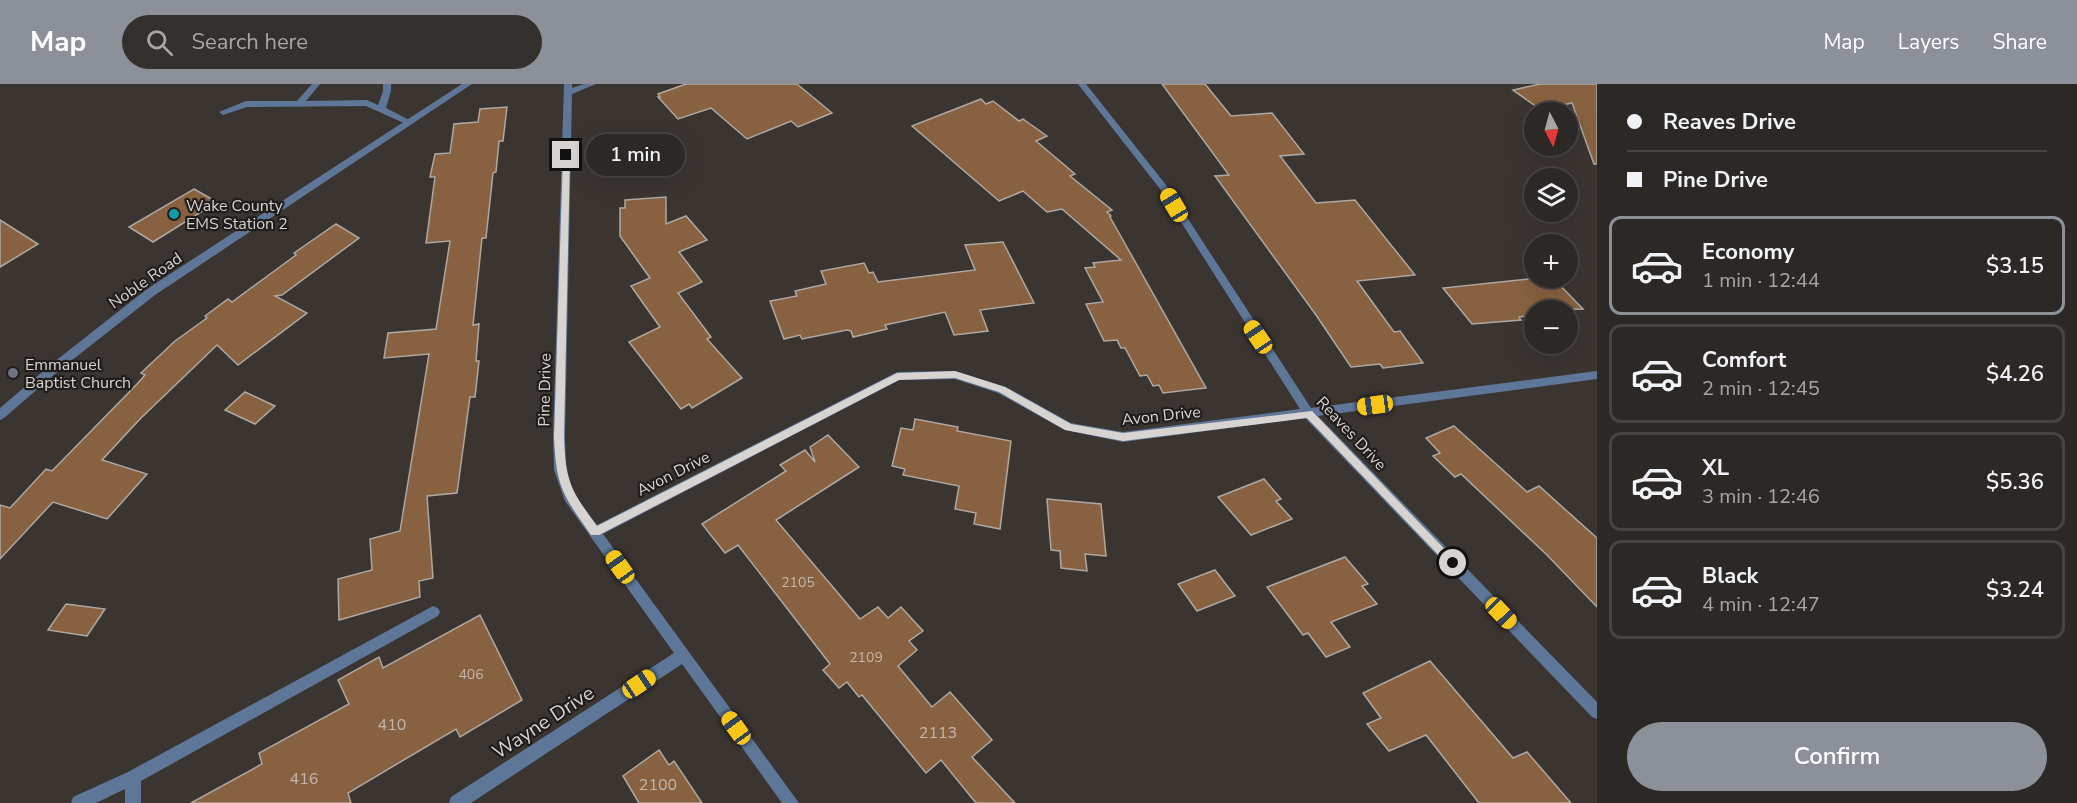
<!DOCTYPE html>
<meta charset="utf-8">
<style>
body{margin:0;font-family:"Nunito Sans",sans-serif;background:#34302e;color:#f1f3f6;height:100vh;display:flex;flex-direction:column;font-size:22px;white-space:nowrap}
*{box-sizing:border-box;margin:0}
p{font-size:20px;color:#a6a6a7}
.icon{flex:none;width:33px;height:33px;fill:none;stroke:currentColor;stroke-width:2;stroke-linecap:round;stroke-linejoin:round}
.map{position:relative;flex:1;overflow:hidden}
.sheet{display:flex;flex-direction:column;background:#2c2826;width:480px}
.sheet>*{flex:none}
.banner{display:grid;align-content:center;height:132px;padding:0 30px;background:#2c2826}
.needle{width:39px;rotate:174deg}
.fabs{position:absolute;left:1524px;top:18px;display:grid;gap:12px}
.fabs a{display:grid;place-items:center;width:54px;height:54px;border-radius:50%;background:#2c2826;box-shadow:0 6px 24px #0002,0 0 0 2px #484443;font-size:30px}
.end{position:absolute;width:27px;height:27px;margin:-14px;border:8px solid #d7d3d1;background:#111;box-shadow:0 0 0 3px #111}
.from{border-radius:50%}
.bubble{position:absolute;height:42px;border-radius:21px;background:#2c2826;box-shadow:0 6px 24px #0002,0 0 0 2px #484443;font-size:20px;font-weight:600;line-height:42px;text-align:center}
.car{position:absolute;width:18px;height:36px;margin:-18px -9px;border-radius:8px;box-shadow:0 0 4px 2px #0007;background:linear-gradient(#f5c518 24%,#345 0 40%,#f5c518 0 76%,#345 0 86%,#f5c518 0)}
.banner b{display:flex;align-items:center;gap:21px;height:57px;font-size:22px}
.banner b+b{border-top:2px solid #484443}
.banner i{width:15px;height:15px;background:#f1f3f6}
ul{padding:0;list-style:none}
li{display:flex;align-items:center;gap:18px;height:99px;margin:0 12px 9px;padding:0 18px;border:3px solid #484443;border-radius:12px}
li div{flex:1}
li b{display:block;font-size:22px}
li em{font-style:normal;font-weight:600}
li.on{border-color:#8c9099}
li>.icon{width:54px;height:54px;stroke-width:1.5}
.primary-button{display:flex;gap:12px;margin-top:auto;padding:12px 30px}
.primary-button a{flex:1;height:69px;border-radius:36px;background:#8c9099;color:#fff;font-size:24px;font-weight:600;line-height:69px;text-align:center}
header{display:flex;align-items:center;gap:36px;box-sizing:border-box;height:84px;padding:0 30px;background:#8c9099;color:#fff}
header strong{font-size:28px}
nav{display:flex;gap:33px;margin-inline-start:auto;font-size:21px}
.search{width:420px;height:54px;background:#34302e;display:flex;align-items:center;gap:15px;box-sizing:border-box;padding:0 21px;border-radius:33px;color:#a6a6a7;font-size:22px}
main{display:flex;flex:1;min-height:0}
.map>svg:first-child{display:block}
.building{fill:#886240;stroke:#aea8a3;stroke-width:1.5}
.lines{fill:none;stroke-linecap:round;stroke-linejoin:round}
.service{fill:#5e7697;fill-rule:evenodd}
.minor{fill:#5e7697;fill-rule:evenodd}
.tertiary{fill:#5e7697;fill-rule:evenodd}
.route{fill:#d7d3d1}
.culture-dot{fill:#0f9aa8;stroke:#201d1c;stroke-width:2}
.worship-dot{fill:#6b7280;stroke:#201d1c;stroke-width:2}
.labels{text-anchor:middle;stroke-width:4.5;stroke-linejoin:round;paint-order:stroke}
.number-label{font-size:14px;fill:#c3b7ad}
.poi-label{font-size:16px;fill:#d7d3d1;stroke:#201d1c;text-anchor:start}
.street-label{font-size:16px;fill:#d7d3d1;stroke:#201d1c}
.near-number-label{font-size:16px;fill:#c3b7ad}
.near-street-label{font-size:20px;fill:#d7d3d1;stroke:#201d1c}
</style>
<header>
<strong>Map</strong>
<div class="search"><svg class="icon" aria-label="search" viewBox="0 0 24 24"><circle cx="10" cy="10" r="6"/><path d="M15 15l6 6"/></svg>Search here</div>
<nav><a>Map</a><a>Layers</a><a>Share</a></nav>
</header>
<main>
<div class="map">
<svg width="1597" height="719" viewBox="0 0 1597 719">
<rect width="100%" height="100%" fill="#3b3532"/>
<g class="building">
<path d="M686,0H797L832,29L798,43L791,37L747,55L711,24L678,35L658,13H660L658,10Z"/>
<path d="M1162,0H1205L1231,32L1272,29L1304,70L1280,72L1316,119L1355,116L1415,191L1357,197L1394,248L1400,247L1423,279L1383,284L1380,280L1351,283L1316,231L1215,92L1229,91Z"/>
<path d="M1540,0H1597V80H1594L1572,19L1541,26L1513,6Z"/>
<path d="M981,15L986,20L993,17L1019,37L1023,35L1047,52L1036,57L1075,90L1070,92L1112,126L1107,128L1111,132L1110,133L1206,304L1163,309L1159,301L1153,302L1147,291L1140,292L1125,264H1121L1117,256L1104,257L1086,220L1103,218L1085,184L1095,183L1093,179L1121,176L1062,125L1047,128L1023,107L999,117L912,42Z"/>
<path d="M507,23L503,57H499L496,88L493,89L486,154H482L473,241L479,240L476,277H479L475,313H470L457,409L427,412L433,494L419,497L420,513L339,536L338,495L372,486L370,455L400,447L429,270L384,274L388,249L436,245L450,157L426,159L435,93H430L435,70L450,69L454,40L478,38L480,25Z"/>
<path d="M194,105L217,118L153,158L129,143Z"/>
<path d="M666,113V140L686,132L707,156L679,168L702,198L678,209L711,253L707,255L742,294L692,324L689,320L681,325L629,258L660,243L631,202L650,194L620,152V124H625V116Z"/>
<path d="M0,136L38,160L0,183Z"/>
<path d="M336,140L359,154L282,211L275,212L307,229L238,281L217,261L140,335L102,376L147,390L107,435L53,418L0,475V421L10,424L46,385L52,387L138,299L145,291L141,289L175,257L207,234L205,232L228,215L232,218L296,171L294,169Z"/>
<path d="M1003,158L1034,219L980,226L988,247L954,251L945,228L885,241L887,245L853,253L851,247L847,246L802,255L800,251L784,255L770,217L797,212L795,207L826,200L821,187L864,179L869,189L873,188L878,198L975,186L965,161Z"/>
<path d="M1537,194H1553L1583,225L1534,226V231L1519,233L1521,236L1472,240L1443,204Z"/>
<path d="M245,308L275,322L255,340L225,326Z"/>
<path d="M915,335L958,343L957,347L1011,357L1000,445L974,440L976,429L955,425L959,402L903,391L905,385L892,382L901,344L913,346Z"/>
<path d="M1454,342L1527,408L1539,402L1597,454V523L1547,471L1461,390L1455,393L1433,372L1440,369L1426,354Z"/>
<path d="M828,351L859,383L776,436L860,535L878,523L888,534L901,523L923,547L909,557L917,566L898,582L932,623L950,608L992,656L972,673L1015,719H976L941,676L926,689L862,611L859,613L847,598L839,604L823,586L830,580L738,461L725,469L702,440L786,387L780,381L805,366L815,378L810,363Z"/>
<path d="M1264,395L1281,415L1276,417L1292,435L1251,451L1218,413Z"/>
<path d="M1047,415L1101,420L1106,472L1085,470L1087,487L1061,484L1060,467L1051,466Z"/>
<path d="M1345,473L1368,500L1362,502L1377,520L1331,538L1350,563L1326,573L1308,549L1303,551L1267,503Z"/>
<path d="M1215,486L1235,512L1197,527L1178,500Z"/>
<path d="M66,520L105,525L87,552L48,546Z"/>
<path d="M480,531L522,616L460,653L456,645L348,709L351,719H191L262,680L259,669L349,620L338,596L379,573L383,584Z"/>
<path d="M1430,577L1513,674L1527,668L1571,719H1479L1426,651L1389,667L1367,640L1381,634L1363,609Z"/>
<path d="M659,666L669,681L674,677L702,719H639L623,692Z"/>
</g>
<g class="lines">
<g class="service">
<path d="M312,0H320L306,17L367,16L378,21L383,7V0H391V7L386,24L413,38L412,40H406L366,22L247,23L223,31L219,28L246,17H297Z"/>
<path d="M433,522L438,524L440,528L438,532L141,697V719H125V705L96,719H71L73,713L128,688Z"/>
</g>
<path class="minor" d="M564,0H572V4L584,0H596L572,10L565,353L566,386L574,411L597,441L897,288L955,287L1006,303L1071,339L1123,348L1300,325L1160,105L1078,0H1086L1166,101L1311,324L1597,287V295L1318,332L1597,618V635L1592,633L1305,334L1123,358L1065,346L998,309L955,295L899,296L603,450L799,719H782L682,580L471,719H449L451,713L674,569L565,417L554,386L553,353Z"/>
<path class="tertiary" d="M462,0H472L155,211L62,284L4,334L0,336V324L54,278L147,205Z"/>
</g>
<path class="route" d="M566,68L570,71L564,353C566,398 570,405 597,442L897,289L955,287L1005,303L1071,340L1123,349L1312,327L1458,479L1453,484L1449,482L1307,334L1123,357L1065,346L999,308L955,294L899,296L599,451H591C563,411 556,403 554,353L563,71Z"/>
<circle class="culture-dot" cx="174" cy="130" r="6"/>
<circle class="worship-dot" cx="13" cy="289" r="6"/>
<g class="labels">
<g class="number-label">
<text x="798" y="503">2105</text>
<text x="866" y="578">2109</text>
<text x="471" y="595">406</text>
</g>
<g class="poi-label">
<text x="186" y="127">Wake County<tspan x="186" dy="18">EMS Station 2</tspan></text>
<text x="25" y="286">Emmanuel<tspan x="25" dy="18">Baptist Church</tspan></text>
</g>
<g class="street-label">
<text transform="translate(145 196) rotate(-35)" y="6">Noble Road</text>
<text transform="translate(544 306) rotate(-89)" y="6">Pine Drive</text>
<text transform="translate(1161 331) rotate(-6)" y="6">Avon Drive</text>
<text transform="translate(1352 349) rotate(47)" y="6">Reaves Drive</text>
<text transform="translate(673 389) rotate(-27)" y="6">Avon Drive</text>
</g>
<g class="near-number-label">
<text x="392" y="646">410</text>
<text x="938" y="654">2113</text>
<text x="304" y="700">416</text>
<text x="658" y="706">2100</text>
</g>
<g class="near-street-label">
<text transform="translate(543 638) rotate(-33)" y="7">Wayne Drive</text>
</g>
</g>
</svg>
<div class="fabs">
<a><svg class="needle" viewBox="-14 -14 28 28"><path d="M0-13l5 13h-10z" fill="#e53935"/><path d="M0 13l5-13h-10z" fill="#a6a6a7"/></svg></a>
<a><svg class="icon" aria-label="layers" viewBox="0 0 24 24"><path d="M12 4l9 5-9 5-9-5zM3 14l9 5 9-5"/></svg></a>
<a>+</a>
<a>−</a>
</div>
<i class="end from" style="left:1453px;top:479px"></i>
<i class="end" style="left:566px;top:71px"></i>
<div class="bubble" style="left:586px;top:50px;width:99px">1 min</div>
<i class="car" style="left:1174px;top:121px;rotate:329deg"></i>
<i class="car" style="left:1258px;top:253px;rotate:326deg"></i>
<i class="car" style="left:1375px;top:321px;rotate:262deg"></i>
<i class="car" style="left:620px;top:483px;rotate:325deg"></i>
<i class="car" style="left:1501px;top:529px;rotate:136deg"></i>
<i class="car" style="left:639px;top:600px;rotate:56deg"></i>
<i class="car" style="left:736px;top:644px;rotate:324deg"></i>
</div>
<section class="sheet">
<div class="banner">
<b><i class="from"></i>Reaves Drive</b>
<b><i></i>Pine Drive</b>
</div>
<ul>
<li class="on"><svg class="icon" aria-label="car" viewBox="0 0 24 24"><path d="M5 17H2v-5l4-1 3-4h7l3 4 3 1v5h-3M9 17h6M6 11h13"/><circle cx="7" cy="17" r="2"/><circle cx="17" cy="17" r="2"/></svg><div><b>Economy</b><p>1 min · 12:44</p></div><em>$3.15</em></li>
<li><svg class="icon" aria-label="car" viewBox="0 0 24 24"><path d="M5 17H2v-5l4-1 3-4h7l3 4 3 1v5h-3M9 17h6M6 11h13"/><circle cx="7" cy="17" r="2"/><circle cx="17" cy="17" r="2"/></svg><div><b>Comfort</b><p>2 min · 12:45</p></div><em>$4.26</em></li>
<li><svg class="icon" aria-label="car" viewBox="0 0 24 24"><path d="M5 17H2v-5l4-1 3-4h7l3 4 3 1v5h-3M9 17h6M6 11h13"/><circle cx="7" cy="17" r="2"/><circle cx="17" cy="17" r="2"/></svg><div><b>XL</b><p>3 min · 12:46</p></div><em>$5.36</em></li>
<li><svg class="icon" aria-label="car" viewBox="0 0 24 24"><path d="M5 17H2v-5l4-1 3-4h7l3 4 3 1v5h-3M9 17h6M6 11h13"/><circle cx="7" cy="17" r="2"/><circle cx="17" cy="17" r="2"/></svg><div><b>Black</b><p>4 min · 12:47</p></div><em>$3.24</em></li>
</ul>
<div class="primary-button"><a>Confirm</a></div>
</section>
</main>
